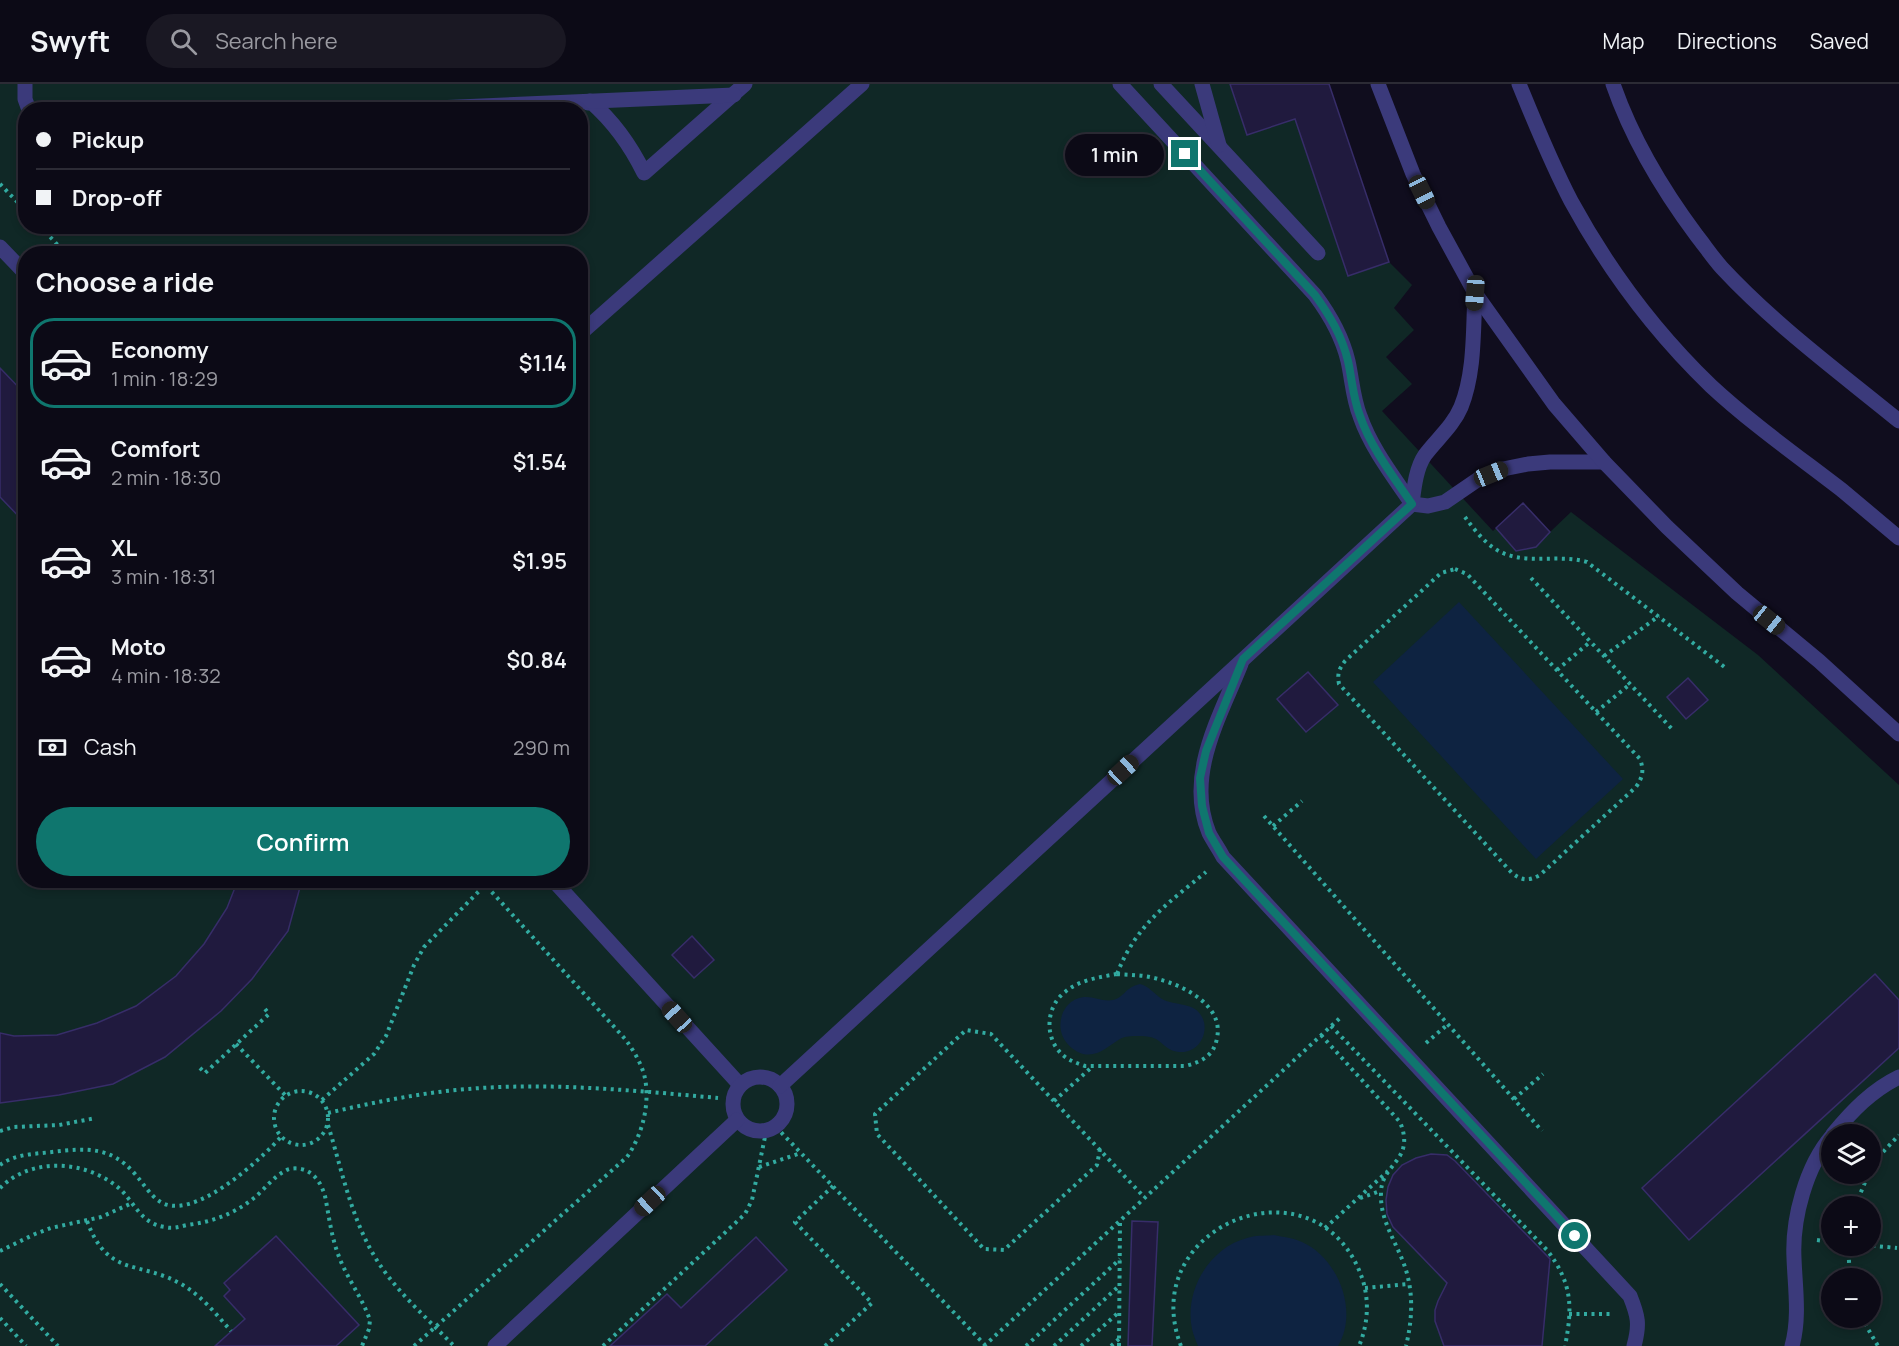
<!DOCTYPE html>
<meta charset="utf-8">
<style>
body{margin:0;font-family:Manrope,sans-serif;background:#1a1823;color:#f1f3f6;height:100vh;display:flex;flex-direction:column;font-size:22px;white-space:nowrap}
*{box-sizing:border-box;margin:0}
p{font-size:20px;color:#9a9aa1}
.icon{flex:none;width:33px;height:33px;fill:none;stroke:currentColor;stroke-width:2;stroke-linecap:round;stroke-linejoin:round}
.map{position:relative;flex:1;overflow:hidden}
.side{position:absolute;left:18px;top:162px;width:570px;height:642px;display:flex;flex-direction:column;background:#0c0a16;border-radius:24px;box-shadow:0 3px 9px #0003,0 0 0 2px #2c2b35}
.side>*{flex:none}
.guide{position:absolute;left:18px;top:18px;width:570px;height:132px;border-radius:24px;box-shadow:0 3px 9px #0003,0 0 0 2px #2c2b35;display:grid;align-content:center;height:132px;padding:0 18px;background:#0c0a16}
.fabs{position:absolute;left:1821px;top:1040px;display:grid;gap:12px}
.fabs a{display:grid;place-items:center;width:60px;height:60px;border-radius:50%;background:#0c0a16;box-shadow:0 3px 9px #0003,0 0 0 2px #2c2b35;font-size:30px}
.end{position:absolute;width:27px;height:27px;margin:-14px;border:8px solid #0f766e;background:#fff;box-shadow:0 0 0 3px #fff}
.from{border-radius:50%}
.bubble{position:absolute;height:42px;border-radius:21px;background:#0c0a16;box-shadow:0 3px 9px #0003,0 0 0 2px #2c2b35;font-size:20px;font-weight:600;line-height:42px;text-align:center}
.car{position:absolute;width:18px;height:36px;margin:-18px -9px;border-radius:8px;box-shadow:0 0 4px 2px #0007;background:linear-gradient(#222 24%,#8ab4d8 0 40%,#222 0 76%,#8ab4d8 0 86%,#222 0)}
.guide b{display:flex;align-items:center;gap:21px;height:57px;font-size:22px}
.guide b+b{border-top:2px solid #2c2b35}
.guide i{width:15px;height:15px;background:#f1f3f6}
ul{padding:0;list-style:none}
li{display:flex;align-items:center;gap:18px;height:90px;margin:0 12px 9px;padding:0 6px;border:3px solid transparent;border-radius:24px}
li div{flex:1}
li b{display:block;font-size:22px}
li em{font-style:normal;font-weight:600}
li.active{border-color:#0f766e}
li>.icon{width:54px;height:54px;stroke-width:1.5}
h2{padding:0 18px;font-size:27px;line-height:72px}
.pay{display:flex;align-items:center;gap:15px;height:66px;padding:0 18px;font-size:22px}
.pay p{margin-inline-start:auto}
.primary-button{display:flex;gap:12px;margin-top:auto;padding:12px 18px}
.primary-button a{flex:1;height:69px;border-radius:36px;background:#0f766e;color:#fff;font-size:24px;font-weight:600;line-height:69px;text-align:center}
header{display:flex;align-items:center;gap:36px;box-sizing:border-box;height:84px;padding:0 30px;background:#0c0a16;border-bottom:2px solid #2c2b35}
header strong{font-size:28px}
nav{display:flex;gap:33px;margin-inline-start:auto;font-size:21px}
.search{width:420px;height:54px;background:#1a1823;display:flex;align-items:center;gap:15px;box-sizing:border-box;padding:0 21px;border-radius:33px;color:#9a9aa1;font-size:22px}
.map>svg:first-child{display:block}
.green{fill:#102826;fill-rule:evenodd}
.water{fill:#0e2341}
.building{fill:#201a3e;stroke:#372d69;stroke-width:1.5}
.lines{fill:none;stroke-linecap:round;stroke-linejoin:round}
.path{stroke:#32aba1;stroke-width:4;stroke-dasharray:3 4.5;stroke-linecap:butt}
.minor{stroke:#3b3a7b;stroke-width:15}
.route{stroke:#0f766e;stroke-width:8}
</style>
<header>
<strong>Swyft</strong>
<div class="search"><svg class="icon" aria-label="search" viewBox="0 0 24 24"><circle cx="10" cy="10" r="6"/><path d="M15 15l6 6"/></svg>Search here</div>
<nav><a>Map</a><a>Directions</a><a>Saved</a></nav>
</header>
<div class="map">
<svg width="1899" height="1262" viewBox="0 0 1899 1262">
<rect width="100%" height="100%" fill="#100d1e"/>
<path class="green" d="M0,0H1329L1389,178L1412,201L1394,224L1414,246L1386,273L1412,300L1382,327L1493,447L1523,419L1550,448L1571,428L1758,571L1899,701V1262H0ZM26,26H580V142H26ZM26,170H580V796H26ZM1832,1050H1870V1089H1832ZM1832,1122H1870V1161H1832ZM1832,1194H1870V1233H1832Z"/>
<g class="water">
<path d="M1459,518L1623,695L1536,775L1373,598Z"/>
<path d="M1140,900C1149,902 1154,910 1162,915C1175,922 1195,918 1202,933C1206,940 1205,949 1202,955C1196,967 1183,971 1171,966C1165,963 1161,958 1156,955C1150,952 1144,952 1138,952C1132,952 1125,952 1120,955C1108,962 1099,973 1083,970C1075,968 1066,960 1063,953C1055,936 1066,913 1086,913C1095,913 1104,918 1113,916C1124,914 1125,903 1140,900Z"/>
<path d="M1274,1151C1283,1153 1294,1154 1302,1158C1338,1174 1359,1227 1338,1262H1198C1196,1257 1193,1250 1192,1245C1184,1207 1209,1164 1247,1154C1255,1151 1266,1152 1274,1151Z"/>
</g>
<g class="building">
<path d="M1230,0H1329L1389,178L1348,192L1295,35L1247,51Z"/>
<path d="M0,284L26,311V440L0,413Z"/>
<path d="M1523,419L1550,448L1536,463L1516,467L1496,444Z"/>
<path d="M1308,588L1338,621L1306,648L1277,615Z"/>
<path d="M1688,594L1708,616L1686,635L1667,613Z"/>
<path d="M238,796H302L288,847L252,895L221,927L165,973L113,1000L59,1011L0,1019V949L14,952L57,951L97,939L136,922L176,892L204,860L227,824Z"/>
<path d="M692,852L714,876L694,894L672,871Z"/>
<path d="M1875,890L1899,916V964L1689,1156L1642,1104Z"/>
<path d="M1431,1070L1447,1071L1455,1077L1550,1175L1542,1262H1444L1435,1237V1226L1438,1217L1447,1199L1393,1143L1387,1130L1386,1116L1388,1103L1393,1091L1402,1081L1416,1074Z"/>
<path d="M1132,1137L1158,1138L1152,1262H1128Z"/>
<path d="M276,1152L359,1241L336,1262H215L245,1235L224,1212L230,1206L224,1199Z"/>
<path d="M756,1153L787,1186L705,1262H610L667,1210L681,1224Z"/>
</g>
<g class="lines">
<g class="path">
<path d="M0,100L26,127"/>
<path d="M40,142L66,170"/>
<path d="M1465,433C1473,444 1483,457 1494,464C1521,483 1557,469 1587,478L1727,585"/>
<path d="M1455,485L1467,490L1640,675C1644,686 1643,693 1636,703L1540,791C1529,797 1522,797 1512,789L1339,600C1337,590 1339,585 1345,577L1441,489Z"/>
<path d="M1531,494L1672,645"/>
<path d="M1604,572L1659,532"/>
<path d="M1557,586L1590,558"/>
<path d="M1596,628L1629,601"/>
<path d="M1264,732L1542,1047"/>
<path d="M1273,742L1302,717"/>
<path d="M1117,890C1131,891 1145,891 1158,895C1185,902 1224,922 1217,954C1214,972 1201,978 1185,982H1085C1077,979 1070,977 1064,972C1044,956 1045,923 1065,908C1079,896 1100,893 1117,890Z"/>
<path d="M1117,890C1136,841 1167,820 1206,788"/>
<path d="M1331,942L1547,1166C1572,1199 1573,1222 1565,1262"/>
<path d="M1321,951L1400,1038C1416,1077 1381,1079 1381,1109C1380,1134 1393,1153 1402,1175C1414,1204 1413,1233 1406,1262"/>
<path d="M1426,959L1447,941"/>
<path d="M236,960L285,1011"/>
<path d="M200,984L205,989L269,930L265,925"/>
<circle cx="301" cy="1034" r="27"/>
<path d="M1514,1015L1543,990"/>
<path d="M322,1016L374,970L386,952L414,881L424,863L490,796"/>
<path d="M1054,1017L1093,982"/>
<path d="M328,1029C379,1017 430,1007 481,1004C560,999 640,1007 718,1014"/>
<path d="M328,1041C341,1083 350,1129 372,1168C392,1204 426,1233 454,1262"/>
<path d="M776,1043L985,1261"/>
<path d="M0,1047L14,1043L59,1041L96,1034"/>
<path d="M1100,1065L1097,1081L1004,1166L984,1165L877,1050L875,1030L966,946L991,950L1144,1113"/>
<path d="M0,1081C15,1070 34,1070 52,1068C86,1064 111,1062 135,1090C143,1099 150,1111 159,1117C192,1140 261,1075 281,1053"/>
<path d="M759,1083L801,1069"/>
<path d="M1870,1086L1883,1068L1899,1051"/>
<path d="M0,1104C32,1072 88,1076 121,1106C135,1120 142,1140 165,1143C172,1145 179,1143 187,1141C212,1138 234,1130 254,1114C264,1106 273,1093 285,1087C291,1083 301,1084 307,1087C317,1092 322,1102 325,1112C329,1132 331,1151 338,1170C346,1193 362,1213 370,1236L369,1245L362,1262"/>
<path d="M1360,1114L1380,1107"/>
<path d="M1855,1122L1869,1089"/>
<path d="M87,1137C108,1194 139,1176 181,1200C201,1211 216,1230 231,1247"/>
<path d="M1325,1144L1388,1087"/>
<path d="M1817,1156L1832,1158"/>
<path d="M1848,1161L1850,1194"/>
<path d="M1865,1161L1897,1164"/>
<path d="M0,1167L35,1150L51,1144L101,1133L132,1119"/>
<path d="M0,1200L58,1262"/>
<path d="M1365,1204L1409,1200"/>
<path d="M1569,1230H1613"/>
<path d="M1861,1233L1878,1262"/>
<path d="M0,1234L26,1262"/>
<path d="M414,1262L627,1073C643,1050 651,1017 644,990C640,977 633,966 626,956L481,796"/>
<path d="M603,1262L745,1130L752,1116L766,1048"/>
<path d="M825,1262L872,1219L795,1138L833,1102"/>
<path d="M984,1262L1341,933"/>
<path d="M1026,1262L1120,1175"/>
<path d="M1054,1262L1119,1202"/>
<path d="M1081,1262L1118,1229"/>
<path d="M1111,1262L1119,1255"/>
<path d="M1119,1262L1120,1137"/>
<path d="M1181,1262C1135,1143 1310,1072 1359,1186C1370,1211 1369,1238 1359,1262"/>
</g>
<g class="minor">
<path d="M25,0V15L29,26"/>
<path d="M1120,0L1315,211C1330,231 1342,252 1348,277C1352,295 1353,315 1360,332C1371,364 1393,392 1412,420L1428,422L1445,418L1480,394L1503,385L1528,380L1550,378H1604"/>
<path d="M1161,0L1318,169"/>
<path d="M1202,0L1219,61"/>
<path d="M1378,0L1413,90L1439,143L1475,209L1554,320L1604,378L1667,443L1737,509L1819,577L1899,650"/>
<path d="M1519,0C1535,39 1551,79 1571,117C1608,185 1655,248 1711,302C1752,340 1799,373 1843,407C1862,423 1880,438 1899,454"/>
<path d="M1613,0C1632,55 1662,105 1697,152C1705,162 1713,174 1722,184C1775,241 1839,288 1899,337"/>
<path d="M588,19L590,17C614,38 630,60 644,89L745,0"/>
<path d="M390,26L734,11"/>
<path d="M0,163L26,190"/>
<path d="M580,250L862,0"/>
<path d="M1241,580C1220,633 1185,691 1209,749C1213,757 1219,765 1223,773L1630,1212C1638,1232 1640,1240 1634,1262"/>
<path d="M553,796L740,1001"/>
<circle cx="760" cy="1020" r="27"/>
<path d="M780,1002L1412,420C1414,404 1416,384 1425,371C1437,355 1453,342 1461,323C1475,288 1473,247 1475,209"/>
<path d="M1833,1050C1852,1027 1872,1006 1899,993"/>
<path d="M495,1262L737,1036"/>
<path d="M1792,1262C1800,1233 1795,1203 1794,1174C1792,1135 1806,1082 1832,1052"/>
</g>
</g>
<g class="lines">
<path class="route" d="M1185,70L1315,211C1330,232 1342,252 1348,277C1352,295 1353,314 1360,332C1371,364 1393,392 1412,420L1243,575L1206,667L1200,694L1202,722L1209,749L1223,773L1575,1152"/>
</g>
</svg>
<div class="fabs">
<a><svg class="icon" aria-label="layers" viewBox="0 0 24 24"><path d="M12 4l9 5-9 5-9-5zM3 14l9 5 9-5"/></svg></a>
<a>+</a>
<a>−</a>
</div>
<i class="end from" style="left:1575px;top:1152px"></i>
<i class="end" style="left:1185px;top:70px"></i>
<div class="bubble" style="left:1065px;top:50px;width:99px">1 min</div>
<i class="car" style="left:1422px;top:108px;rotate:154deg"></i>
<i class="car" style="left:1475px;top:209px;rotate:184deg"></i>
<i class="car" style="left:1491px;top:390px;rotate:68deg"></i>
<i class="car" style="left:1769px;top:536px;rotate:129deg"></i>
<i class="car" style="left:1123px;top:686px;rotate:47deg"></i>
<i class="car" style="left:677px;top:933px;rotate:318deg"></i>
<i class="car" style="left:650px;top:1117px;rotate:227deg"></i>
<div class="guide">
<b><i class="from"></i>Pickup</b>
<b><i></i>Drop-off</b>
</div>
<section class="side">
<h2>Choose a ride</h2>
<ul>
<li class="active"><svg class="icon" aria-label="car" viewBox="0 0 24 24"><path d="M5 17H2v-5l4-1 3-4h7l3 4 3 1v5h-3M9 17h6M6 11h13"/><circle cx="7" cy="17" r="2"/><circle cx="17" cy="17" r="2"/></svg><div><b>Economy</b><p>1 min · 18:29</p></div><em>$1.14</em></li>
<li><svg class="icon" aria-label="car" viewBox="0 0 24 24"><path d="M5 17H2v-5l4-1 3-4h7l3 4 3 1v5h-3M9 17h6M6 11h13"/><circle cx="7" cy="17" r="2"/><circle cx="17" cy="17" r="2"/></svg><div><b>Comfort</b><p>2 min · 18:30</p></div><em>$1.54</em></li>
<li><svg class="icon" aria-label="car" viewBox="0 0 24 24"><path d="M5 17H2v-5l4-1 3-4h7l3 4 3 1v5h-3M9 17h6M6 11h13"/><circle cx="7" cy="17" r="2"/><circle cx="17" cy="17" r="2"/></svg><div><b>XL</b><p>3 min · 18:31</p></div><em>$1.95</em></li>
<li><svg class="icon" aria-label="car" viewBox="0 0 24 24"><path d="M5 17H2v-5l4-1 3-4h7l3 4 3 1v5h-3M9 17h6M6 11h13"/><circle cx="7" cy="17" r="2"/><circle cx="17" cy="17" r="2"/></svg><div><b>Moto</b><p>4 min · 18:32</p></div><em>$0.84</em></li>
</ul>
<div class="pay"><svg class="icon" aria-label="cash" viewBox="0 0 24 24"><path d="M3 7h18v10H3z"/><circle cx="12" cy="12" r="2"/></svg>Cash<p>290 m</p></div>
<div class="primary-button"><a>Confirm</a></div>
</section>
</div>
